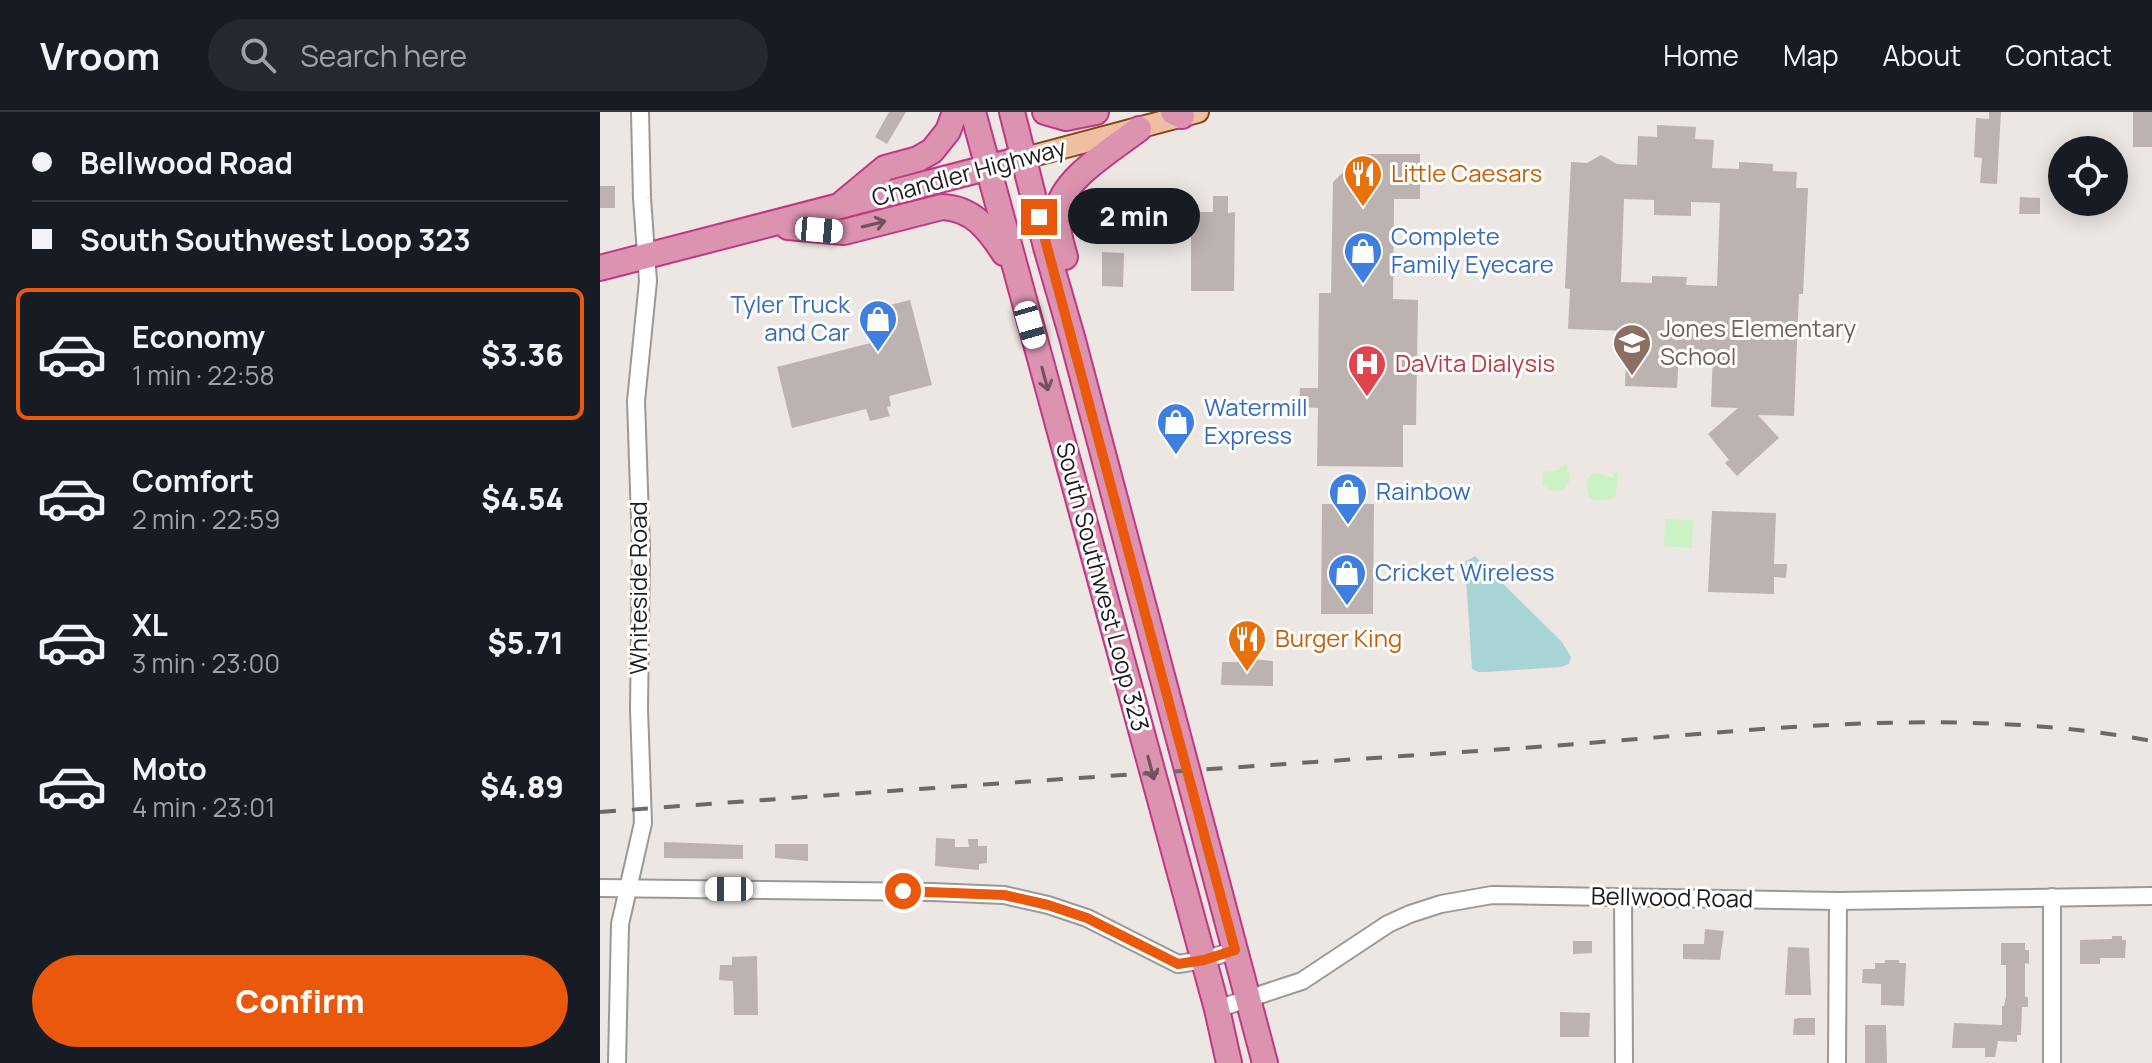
<!DOCTYPE html>
<meta charset="utf-8">
<style>
body{margin:0;font-family:Manrope,sans-serif;background:#242831;color:#f1f3f6;height:100vh;display:flex;flex-direction:column;font-size:30px;white-space:nowrap}
*{box-sizing:border-box;margin:0}
p{font-size:26px;color:#9ea1a6}
.icon{flex:none;width:44px;height:44px;fill:none;stroke:currentColor;stroke-width:2;stroke-linecap:round;stroke-linejoin:round}
.map{position:relative;flex:1;overflow:hidden}
.drawer{display:flex;flex-direction:column;background:#171b24;width:600px}
.drawer>*{flex:none}
.guide{display:grid;align-content:center;height:176px;padding:0 32px;background:#171b24}
.tools{position:absolute;left:1448px;top:24px;display:grid;gap:16px}
.tools a{display:grid;place-items:center;width:80px;height:80px;border-radius:50%;background:#171b24;box-shadow:0 4px 20px #0003;font-size:40px}
.end{position:absolute;width:36px;height:36px;margin:-18px;border:10px solid #ea580c;background:#fff;box-shadow:0 0 0 4px #fff}
.from{border-radius:50%}
.bubble{position:absolute;height:56px;border-radius:28px;background:#171b24;box-shadow:0 4px 20px #0003;font-size:26px;font-weight:800;line-height:56px;text-align:center}
.car{position:absolute;width:24px;height:48px;margin:-24px -12px;border-radius:10px;box-shadow:0 0 6px 2px #0007;background:linear-gradient(#fff 24%,#345 0 40%,#fff 0 76%,#345 0 86%,#fff 0)}
.guide b{display:flex;align-items:center;gap:28px;height:76px;font-size:30px}
.guide b+b{border-top:2px solid #363941}
.guide i{width:20px;height:20px;background:#f1f3f6}
ul{padding:0;list-style:none}
li{display:flex;align-items:center;gap:24px;height:132px;margin:0 16px 12px;padding:0 16px;border:4px solid transparent;border-radius:12px}
li div{flex:1}
li b{display:block;font-size:30px}
li em{font-style:normal;font-weight:800}
li.current{border-color:#ea580c}
li>.icon{width:72px;height:72px;stroke-width:1.5}
.button{display:flex;gap:16px;margin-top:auto;padding:16px 32px}
.button a{flex:1;height:92px;border-radius:48px;background:#ea580c;color:#fff;font-size:32px;font-weight:800;line-height:92px;text-align:center}
header{display:flex;align-items:center;gap:48px;box-sizing:border-box;height:112px;padding:0 40px;background:#171b24;border-bottom:2px solid #363941}
header strong{font-size:38px}
nav{display:flex;gap:44px;margin-inline-start:auto;font-size:28px}
.search{width:560px;height:72px;background:#242831;display:flex;align-items:center;gap:20px;box-sizing:border-box;padding:0 28px;border-radius:44px;color:#9ea1a6;font-size:30px}
main{display:flex;flex:1;min-height:0}
.map>svg:first-child{display:block}
.park{fill:#caf2c4}
.water{fill:#a8d4d5}
.building{fill:#bcb2b0;fill-rule:evenodd}
.lines{fill:none;stroke-linecap:round;stroke-linejoin:round}
.minor-casing{stroke:#999;stroke-width:20}
.major-casing{stroke:#834511;stroke-width:24}
.highway-casing{stroke:#c23785;stroke-width:28}
.minor{stroke:#fff;stroke-width:16}
.major{stroke:#f0bfa3;stroke-width:20}
.highway{stroke:#db93b0;stroke-width:24}
.rail{stroke:#6a6a6a;stroke-width:4;stroke-dasharray:16 16;stroke-linecap:butt}
.oneway{stroke:#72525f}
.route{stroke:#ea580c;stroke-width:10}
.labels{text-anchor:middle;stroke-width:6;stroke-linejoin:round;paint-order:stroke}
.street-label{font-size:24px;fill:#1c1c1c;stroke:#fff}
.food-label{font-size:24px;fill:#c56008;stroke:#fff;text-anchor:start}
.shop-label{font-size:24px;fill:#366cbe;stroke:#fff;text-anchor:start}
.education-label{font-size:24px;fill:#785e54;stroke:#fff;text-anchor:start}
.health-label{font-size:24px;fill:#be3a42;stroke:#fff;text-anchor:start}
</style>
<header>
<strong>Vroom</strong>
<div class="search"><svg class="icon" aria-label="search" viewBox="0 0 24 24"><circle cx="10" cy="10" r="6"/><path d="M15 15l6 6"/></svg>Search here</div>
<nav><a>Home</a><a>Map</a><a>About</a><a>Contact</a></nav>
</header>
<main>
<section class="drawer">
<div class="guide">
<b><i class="from"></i>Bellwood Road</b>
<b><i></i>South Southwest Loop 323</b>
</div>
<ul>
<li class="current"><svg class="icon" aria-label="car" viewBox="0 0 24 24"><path d="M5 17H2v-5l4-1 3-4h7l3 4 3 1v5h-3M9 17h6M6 11h13"/><circle cx="7" cy="17" r="2"/><circle cx="17" cy="17" r="2"/></svg><div><b>Economy</b><p>1 min · 22:58</p></div><em>$3.36</em></li>
<li><svg class="icon" aria-label="car" viewBox="0 0 24 24"><path d="M5 17H2v-5l4-1 3-4h7l3 4 3 1v5h-3M9 17h6M6 11h13"/><circle cx="7" cy="17" r="2"/><circle cx="17" cy="17" r="2"/></svg><div><b>Comfort</b><p>2 min · 22:59</p></div><em>$4.54</em></li>
<li><svg class="icon" aria-label="car" viewBox="0 0 24 24"><path d="M5 17H2v-5l4-1 3-4h7l3 4 3 1v5h-3M9 17h6M6 11h13"/><circle cx="7" cy="17" r="2"/><circle cx="17" cy="17" r="2"/></svg><div><b>XL</b><p>3 min · 23:00</p></div><em>$5.71</em></li>
<li><svg class="icon" aria-label="car" viewBox="0 0 24 24"><path d="M5 17H2v-5l4-1 3-4h7l3 4 3 1v5h-3M9 17h6M6 11h13"/><circle cx="7" cy="17" r="2"/><circle cx="17" cy="17" r="2"/></svg><div><b>Moto</b><p>4 min · 23:01</p></div><em>$4.89</em></li>
</ul>
<div class="button"><a>Confirm</a></div>
</section>
<div class="map">
<svg width="1552" height="951" viewBox="0 0 1552 951">
<rect width="100%" height="100%" fill="#ece7e3"/>
<g class="park">
<path d="M964,353H967V360L970,362C969,382 957,382 942,373L944,360L958,358Z"/>
<path d="M996,361L1014,366V361H1018L1015,386L995,389L989,385L986,370L991,363Z"/>
<path d="M1065,407L1093,408L1092,436L1064,434Z"/>
</g>
<path class="water" d="M875,444L962,530L971,545L969,552L961,555L887,560H878L872,557L865,450Z"/>
<g class="building">
<path d="M289,0H306L287,32L275,25Z"/>
<path d="M1389,0H1401L1397,72L1380,71L1382,46L1374,45L1376,6L1389,7Z"/>
<rect x="1533" y="0" width="19" height="35"/>
<path d="M1057,13L1096,15L1095,27L1114,28L1112,56L1139,57V50L1173,52V59L1197,60L1196,76H1208L1203,182H1199L1194,304L1158,303L1179,326L1137,364L1125,351L1129,348L1108,322L1138,296L1111,295L1113,240L1079,239L1077,276L1025,274L1027,219L968,217L970,177L965,176L971,50L987,51L1001,43L1017,52L1037,53L1038,24L1057,25ZM1024,87L1054,88V103L1091,104V90L1120,91L1117,174L1086,173L1087,165L1052,164V171L1021,170Z"/>
<path d="M762,42H820V87H794L793,187L818,188L816,313H803V355L717,354L718,296L699,295L700,276H718L719,181H731L733,70Z"/>
<rect x="0" y="74" width="15" height="22"/>
<path d="M613,84H628V101L635,100L634,179H591V100H613Z"/>
<path d="M1420,85L1440,86V102H1419Z"/>
<path d="M502,140L524,141L523,175L502,174Z"/>
<path d="M310,188L332,273L289,284L291,294L287,295L290,304L270,309L266,297L192,316L177,255L286,227L278,196Z"/>
<path d="M722,392H774L773,502H721Z"/>
<path d="M1112,399L1176,401L1174,452H1187L1186,466L1174,465V482L1108,480Z"/>
<path d="M641,546L673,549V574L621,573L622,550H641Z"/>
<path d="M336,726L355,727V735H369L368,727H378V734H387V751L379,752V758L335,754Z"/>
<path d="M64,730L143,733V747L64,746Z"/>
<path d="M175,732H208V749L175,746Z"/>
<path d="M1105,817L1124,819L1120,848L1083,847V832H1104Z"/>
<path d="M1512,824H1522V828H1526L1525,846H1500V852H1480V828L1512,827Z"/>
<path d="M973,829H992V841L973,842Z"/>
<path d="M1401,831H1425V838H1429V852L1425,851V885H1428V895H1422L1421,923H1417V930L1398,929L1395,945H1385V936H1352L1354,911L1402,913V894H1404L1406,885V853H1401Z"/>
<path d="M1188,835L1209,836L1211,883H1185Z"/>
<path d="M157,844L158,903H134L133,869L119,868L120,853H132V845Z"/>
<path d="M1285,848H1299V851H1306L1304,894L1281,893V872L1262,871L1263,857H1275V851H1285Z"/>
<path d="M960,900L990,901L989,925H960Z"/>
<path d="M1199,906H1215V923H1193L1194,907Z"/>
<path d="M1265,913H1286L1287,951H1265Z"/>
</g>
<g class="lines">
<defs>
<g id="minor">
<path d="M0,776L332,780L404,783L448,793L487,806L578,852L604,848L635,838"/>
<path d="M1023,786L1024,951"/>
<path d="M617,897L702,869L788,812L810,802L841,792L892,783L1238,789L1552,784"/>
<path d="M17,951L20,812L43,711L39,597L41,436L36,289L48,169L42,86L40,0"/>
<path d="M1237,951L1238,789"/>
<path d="M1452,951V785"/>
</g>
<path id="major" d="M425,46L598,0"/>
<g id="highway">
<path d="M373,0L617,897L629,951"/>
<path d="M412,0L446,135L472,225L665,951"/>
<path d="M445,0L466,6L496,0"/>
<path d="M573,0L582,4"/>
<path d="M244,90L285,56L318,47L332,39L348,19L355,0"/>
<path d="M188,115L244,120L342,95C373,96 389,118 404,141"/>
<path d="M465,145C461,131 456,116 457,101C461,67 513,37 539,17"/>
<path d="M0,156L425,46"/>
</g>
</defs>
<use href="#minor" class="minor-casing"/>
<use href="#major" class="major-casing"/>
<use href="#highway" class="highway-casing"/>
<use href="#minor" class="minor"/>
<use href="#major" class="major"/>
<use href="#highway" class="highway"/>
<path class="rail" d="M0,700C307,677 614,657 921,636C1131,622 1342,590 1552,629"/>
</g>
<defs><path id="oneway-shaft" d="M-6 0H5M1.5-3L5.5 0L1.5 3" fill="none" stroke-width="1.6" stroke-linecap="round" stroke-linejoin="round" transform="scale(2)"/></defs>
<g class="oneway">
<use href="#oneway-shaft" transform="translate(274 112) rotate(-14)"/>
<use href="#oneway-shaft" transform="translate(445 267) rotate(75)"/>
<use href="#oneway-shaft" transform="translate(551 656) rotate(75)"/>
</g>
<g class="lines">
<path class="route" d="M303,779L404,783L448,793L487,806L578,852L604,848L635,838L439,105"/>
</g>
<defs>
<symbol id="restaurant-pin" viewBox="-11 -11 22 30"><path d="M0 17L-7.5 6A9.5 9.5 0 1 1 7.5 6Z" fill="#e8710a" stroke="#fff"/><path d="M-5-6h1v4h1v-4h1v4h1v-4h1v5L-1.5 .5V6h-2V.5L-5-1ZM5-6V6H3V1.5H1.5Q1.5-4 5-6Z" fill="#fff"/></symbol>
<symbol id="shop-pin" viewBox="-11 -11 22 30"><path d="M0 17L-7.5 6A9.5 9.5 0 1 1 7.5 6Z" fill="#3f7fe0" stroke="#fff"/><path d="M-5-2.5h2.3a2.7 3.5 0 0 1 5.4 0H5L5.5 6h-11ZM-1.5-2.5h3a1.5 2.3 0 0 0-3 0Z" fill="#fff"/></symbol>
<symbol id="school-pin" viewBox="-11 -11 22 30"><path d="M0 17L-7.5 6A9.5 9.5 0 1 1 7.5 6Z" fill="#8d6e63" stroke="#fff"/><path d="M0-5L7-2L0 1L-7-2ZM-4 1L0 2.5L4 1V4Q0 6-4 4Z" fill="#fff"/></symbol>
<symbol id="hospital-pin" viewBox="-11 -11 22 30"><path d="M0 17L-7.5 6A9.5 9.5 0 1 1 7.5 6Z" fill="#e0444e" stroke="#fff"/><path d="M-5-5h3v3.5h4V-5h3V5h-3V1.5h-4V5h-3Z" fill="#fff"/></symbol>
</defs>
<g fill-rule="evenodd">
<use href="#restaurant-pin" x="741" y="40" width="44" height="60"/>
<use href="#shop-pin" x="741" y="117" width="44" height="60"/>
<use href="#shop-pin" x="256" y="185" width="44" height="60"/>
<use href="#school-pin" x="1010" y="209" width="44" height="60"/>
<use href="#hospital-pin" x="745" y="230" width="44" height="60"/>
<use href="#shop-pin" x="554" y="288" width="44" height="60"/>
<use href="#shop-pin" x="726" y="358" width="44" height="60"/>
<use href="#shop-pin" x="725" y="439" width="44" height="60"/>
<use href="#restaurant-pin" x="625" y="505" width="44" height="60"/>
</g>
<g class="labels">
<g class="street-label">
<text transform="translate(369 61) rotate(-15)" y="8">Chandler Highway</text>
<text transform="translate(502 475) rotate(75)" y="8">South Southwest Loop 323</text>
<text transform="translate(39 476) rotate(-90)" y="8">Whiteside Road</text>
<text transform="translate(1072 786) rotate(1)" y="8">Bellwood Road</text>
</g>
<g class="food-label">
<text x="791" y="70">Little Caesars</text>
<text x="675" y="535">Burger King</text>
</g>
<g class="shop-label">
<text x="791" y="133">Complete<tspan x="791" dy="28">Family Eyecare</tspan></text>
<text x="250" y="201" text-anchor="end">Tyler Truck<tspan x="250" dy="28">and Car</tspan></text>
<text x="604" y="304">Watermill<tspan x="604" dy="28">Express</tspan></text>
<text x="776" y="388">Rainbow</text>
<text x="775" y="469">Cricket Wireless</text>
</g>
<g class="education-label">
<text x="1060" y="225">Jones Elementary<tspan x="1060" dy="28">School</tspan></text>
</g>
<g class="health-label">
<text x="795" y="260">DaVita Dialysis</text>
</g>
</g>
</svg>
<div class="tools">
<a><svg class="icon" aria-label="locate" viewBox="0 0 24 24"><circle cx="12" cy="12" r="6"/><path d="M12 2v4M12 18v4M2 12h4M18 12h4"/></svg></a>
</div>
<i class="end from" style="left:303px;top:779px"></i>
<i class="end" style="left:439px;top:105px"></i>
<div class="bubble" style="left:468px;top:76px;width:132px">2 min</div>
<i class="car" style="left:219px;top:118px;rotate:95deg"></i>
<i class="car" style="left:430px;top:213px;rotate:164deg"></i>
<i class="car" style="left:129px;top:777px;rotate:270deg"></i>
</div>
</main>
